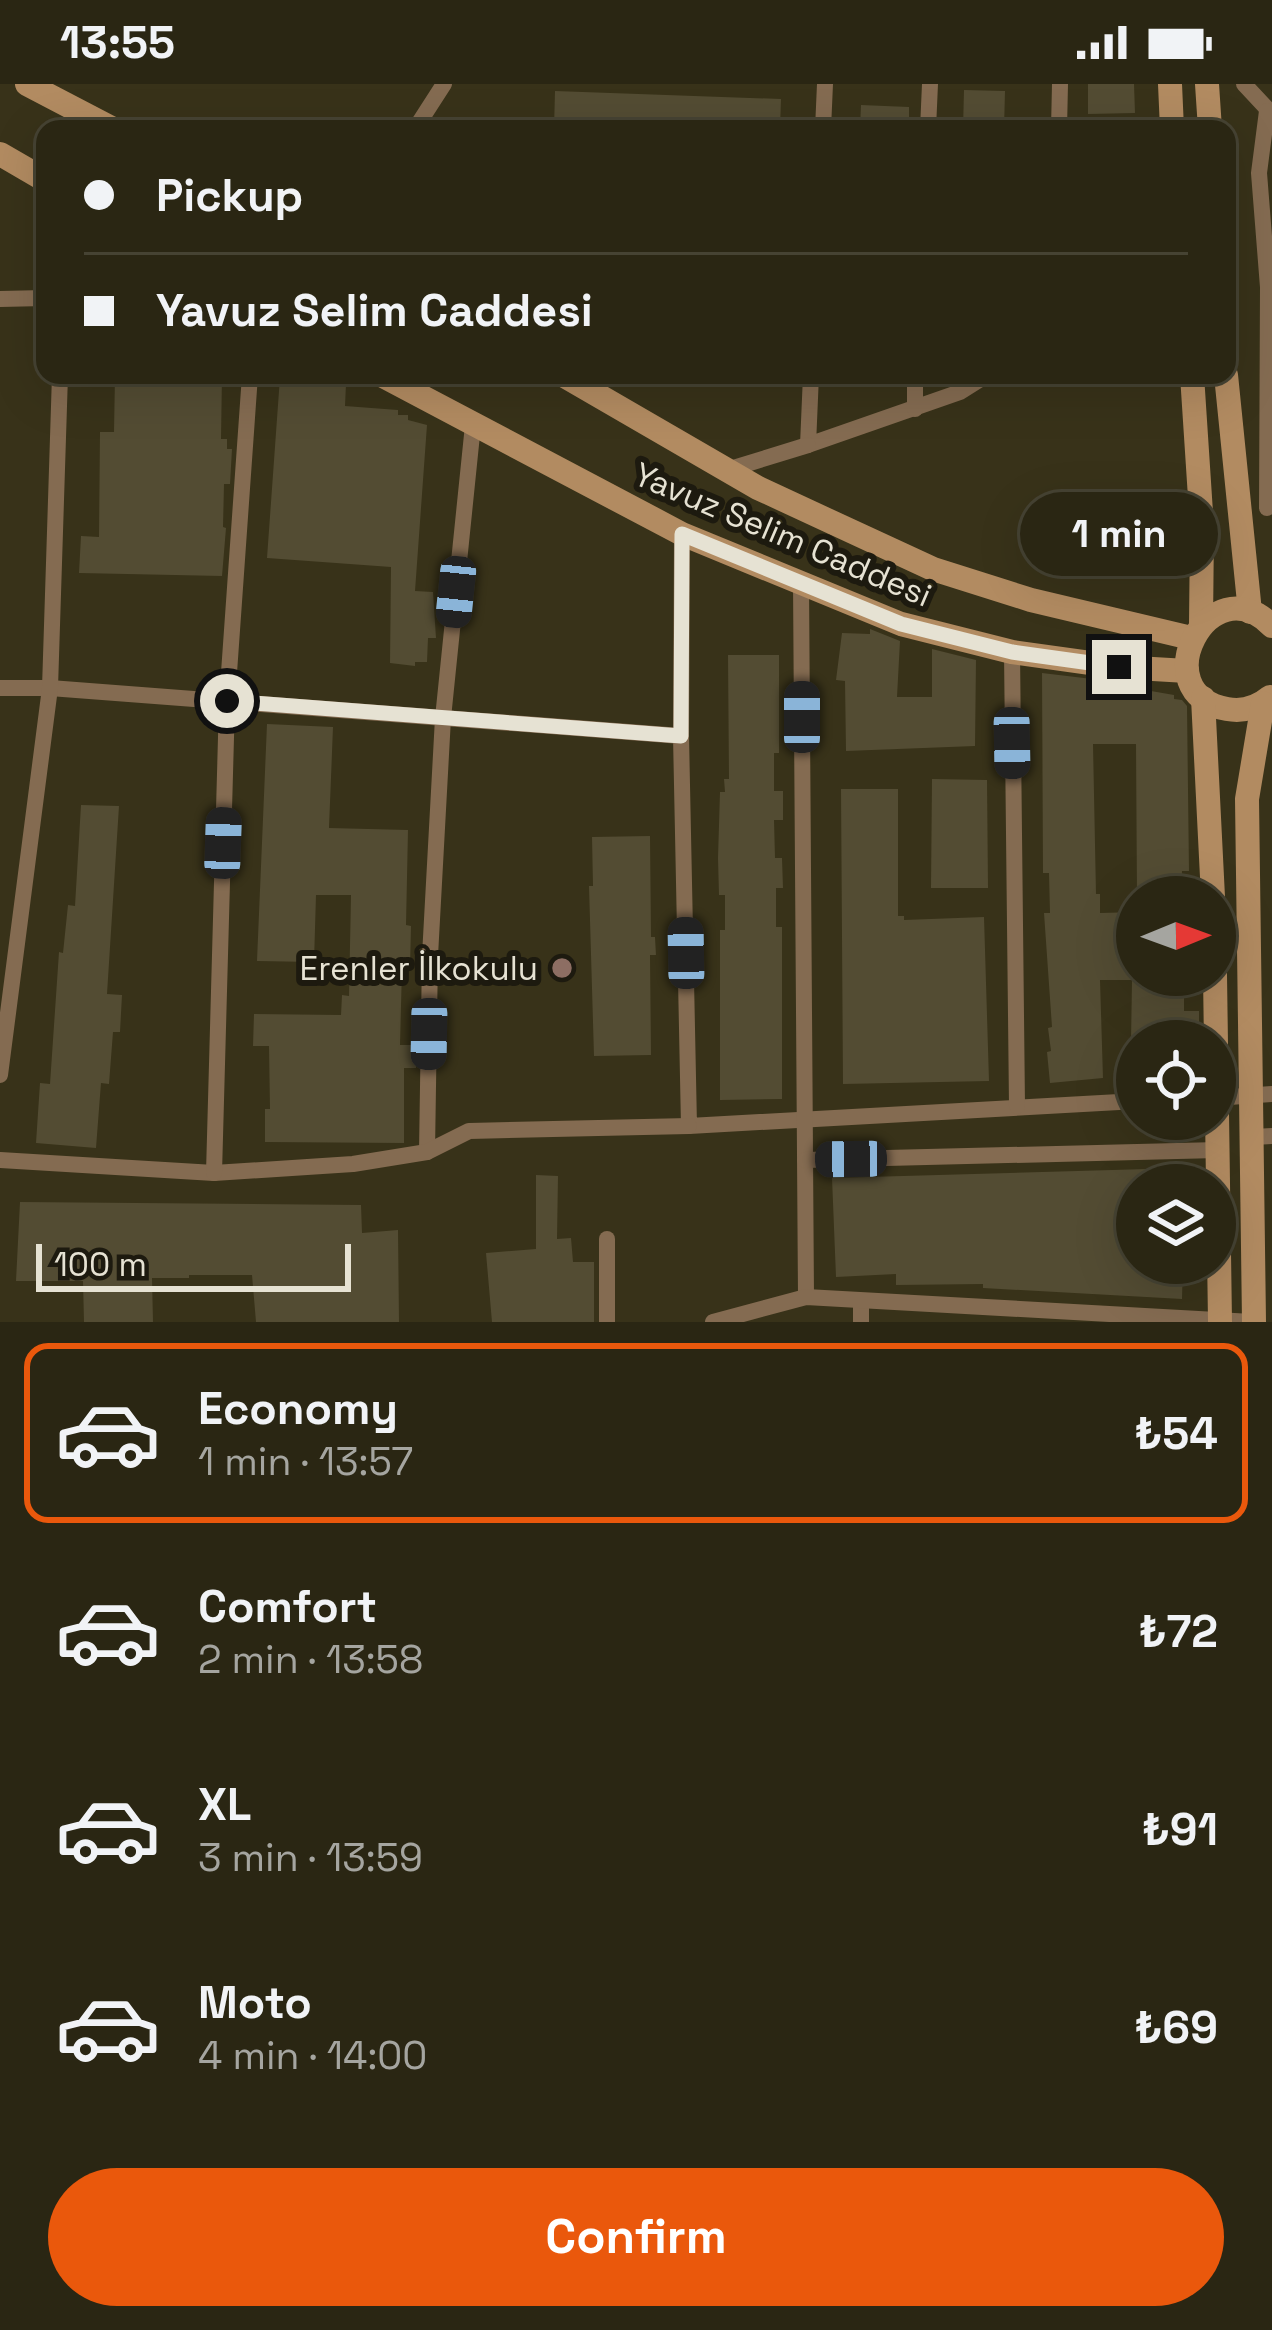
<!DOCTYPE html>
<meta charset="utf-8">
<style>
body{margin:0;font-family:"Space Grotesk",sans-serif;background:#363221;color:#f1f3f6;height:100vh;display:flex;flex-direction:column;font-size:45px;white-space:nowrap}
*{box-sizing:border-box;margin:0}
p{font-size:39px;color:#a5a5a0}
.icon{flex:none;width:66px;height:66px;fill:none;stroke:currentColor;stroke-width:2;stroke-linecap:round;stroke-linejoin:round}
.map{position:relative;height:1238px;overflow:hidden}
.details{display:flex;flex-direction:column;background:#2a2613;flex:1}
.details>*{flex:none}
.hud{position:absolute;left:36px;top:36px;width:1200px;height:264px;border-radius:24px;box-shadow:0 12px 48px #0002,0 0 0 3px #464333;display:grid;align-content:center;height:264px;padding:0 48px;background:#2a2613}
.needle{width:78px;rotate:89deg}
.fabs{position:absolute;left:1116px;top:792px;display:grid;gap:24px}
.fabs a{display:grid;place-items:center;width:120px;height:120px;border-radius:50%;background:#2a2613;box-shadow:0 12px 48px #0002,0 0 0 3px #464333;font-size:60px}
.scale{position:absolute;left:36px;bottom:30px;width:315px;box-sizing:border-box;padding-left:12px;border:6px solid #e6e2d3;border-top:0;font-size:33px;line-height:42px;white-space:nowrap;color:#e6e2d3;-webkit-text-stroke:9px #1d1a0f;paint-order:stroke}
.end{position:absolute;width:54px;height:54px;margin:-27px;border:15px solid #e6e2d3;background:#111;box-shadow:0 0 0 6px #111}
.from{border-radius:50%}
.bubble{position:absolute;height:84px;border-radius:42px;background:#2a2613;box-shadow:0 12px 48px #0002,0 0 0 3px #464333;font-size:39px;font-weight:600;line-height:84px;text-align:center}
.car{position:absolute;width:36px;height:72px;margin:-36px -18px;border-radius:15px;box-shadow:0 0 9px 3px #0007;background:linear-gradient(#222 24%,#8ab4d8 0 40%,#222 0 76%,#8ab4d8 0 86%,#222 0)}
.hud b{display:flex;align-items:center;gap:42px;height:114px;font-size:45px}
.hud b+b{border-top:3px solid #464333}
.hud i{width:30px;height:30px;background:#f1f3f6}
ul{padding:21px 0 0;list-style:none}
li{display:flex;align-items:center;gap:36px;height:180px;margin:0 24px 18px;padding:0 24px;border:6px solid transparent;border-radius:24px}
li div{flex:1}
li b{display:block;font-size:45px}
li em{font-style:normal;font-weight:600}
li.on{border-color:#ea580c}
li>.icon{width:108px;height:108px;stroke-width:1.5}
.primary-button{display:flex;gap:24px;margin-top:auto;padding:24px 48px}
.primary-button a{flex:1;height:138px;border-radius:72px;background:#ea580c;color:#fff;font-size:48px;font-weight:600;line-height:138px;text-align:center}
.status{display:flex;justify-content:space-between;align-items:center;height:84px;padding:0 60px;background:#2a2613;direction:ltr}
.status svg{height:33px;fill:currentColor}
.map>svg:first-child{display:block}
.building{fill:#534c33}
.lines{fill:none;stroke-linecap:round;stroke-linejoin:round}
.minor{stroke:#846b51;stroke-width:16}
.secondary{stroke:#b28b61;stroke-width:24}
.route{stroke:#e6e2d3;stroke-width:15}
.education-dot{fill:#8d6e63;stroke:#1d1a0f;stroke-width:4.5}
.labels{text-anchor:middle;stroke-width:12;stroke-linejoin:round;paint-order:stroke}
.street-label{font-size:33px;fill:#e6e2d3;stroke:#1d1a0f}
.poi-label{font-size:33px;fill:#e6e2d3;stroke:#1d1a0f;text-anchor:end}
</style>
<div class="status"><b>13:55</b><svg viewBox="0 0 49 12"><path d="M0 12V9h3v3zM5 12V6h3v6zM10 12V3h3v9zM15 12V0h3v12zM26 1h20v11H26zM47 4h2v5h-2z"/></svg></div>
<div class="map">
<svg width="1272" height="1238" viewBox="0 0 1272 1238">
<rect width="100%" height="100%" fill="#383219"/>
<g class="building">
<path d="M1088,0H1134L1135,29L1088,30Z"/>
<path d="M964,6L1005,7L1004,45H963Z"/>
<path d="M555,7L781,15L780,45H554Z"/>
<path d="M861,21L909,23V45H860Z"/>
<path d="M115,291H222L221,355H227V365H232L230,400H224L223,443L226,444L222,492L79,489L81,452L99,453L100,348H114Z"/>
<path d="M280,293L334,295V300H346L345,322L398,326V331H408V336L427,341L415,507L433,508L436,554H428L427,578H415V582L390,579L391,483L267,474Z"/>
<path d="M1111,410L1154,466L1133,487L1088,428Z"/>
<path d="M870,545L900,557L897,613H932V565L976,576L975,662L846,667L845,597L836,596L842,549L870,550Z"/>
<path d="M728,571H779V669H774V707H783V736H774L775,774H782L783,804H776V843H782V1015L720,1016V846H725V811H719L718,774L720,708H725L724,695H729Z"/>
<path d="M1042,589L1151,602V607L1174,611V615L1182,616L1187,622L1189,787H1182L1181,813H1137L1136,660H1093L1096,810H1100V829L1137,828V891H1184V927H1199V957H1131L1132,896H1100L1103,994L1050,999L1047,968L1051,967L1048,944L1052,943L1044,829H1050L1049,789H1043Z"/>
<path d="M267,640L333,643L329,744L408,746L406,841L411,842L410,884H402L400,961H416V984H404V1059L265,1058V1025H270L269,962H253L254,930L341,931L342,911L349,912L351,811H316L314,878L257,877Z"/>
<path d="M932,695L987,696L988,804H931Z"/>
<path d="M841,705H898V832H904V836L984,833L989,997L843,1000Z"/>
<path d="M81,721L119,722L107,910L122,911L120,948H113L109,1000L101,999L96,1064L36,1059L40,999L50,1000L59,868L63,869L68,821L75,822Z"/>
<path d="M650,752L651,853H655L656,871H650L651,971L594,972L589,802H593L592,753Z"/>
<path d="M1182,1084L1183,1101H1130L1132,1167H1137V1179H1183L1182,1215L983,1204V1200L896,1201V1190L836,1193L832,1094Z"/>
<path d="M536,1091L558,1092L557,1155L571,1154L573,1178H594V1238H492L486,1169L536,1165Z"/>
<path d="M20,1118L361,1121L362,1149L398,1146L399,1238H256L252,1191H189V1194H152L153,1238H84L83,1197H16Z"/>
</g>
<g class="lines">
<g class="minor">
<path d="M1244,0L1272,30"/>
<path d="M1267,27L1259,89L1268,203L1267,424"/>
<path d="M415,45L444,0"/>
<path d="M823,45L825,0"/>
<path d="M928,45L930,0"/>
<path d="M1059,45L1060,0"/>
<path d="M0,215L45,214"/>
<path d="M811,291L808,361L960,308L987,291"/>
<path d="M915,325V291"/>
<path d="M727,386L808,361"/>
<path d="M682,450L681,652L689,1042L1137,1017"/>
<path d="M801,498L806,1213"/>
<path d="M1012,568L1017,1022"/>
<path d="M0,604H50L681,652"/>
<path d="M0,991L50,604L60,291"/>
<path d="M1215,1014L1272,1010"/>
<path d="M1254,1053L1272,1052"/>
<path d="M427,1068L430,872L443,634L473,341"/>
<path d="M0,1076L214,1089L353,1080L427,1068L469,1047L689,1042"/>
<path d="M805,1076L1218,1066"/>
<path d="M214,1089L227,617L250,291"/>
<path d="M607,1155V1238"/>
<path d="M861,1218V1238"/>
<path d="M713,1238L806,1213L1252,1238"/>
</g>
<g class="secondary">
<path d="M27,0L113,45"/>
<path d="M1170,0L1172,45"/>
<path d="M1207,0L1210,45"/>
<path d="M0,70L45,96"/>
<path d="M381,291L682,450L901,540L1012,568L1119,583L1187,587"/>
<path d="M563,291L758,404L933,485L1031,516L1191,554"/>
<path d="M1192,291L1202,444L1201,540"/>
<path d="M1226,291L1250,528"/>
<path d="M1270,613C1258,623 1243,628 1227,625C1142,610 1209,478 1272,542"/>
<path d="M1203,614L1213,813"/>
<path d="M1215,891L1220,1238"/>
<path d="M1254,1238L1247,715L1263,619"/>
</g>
</g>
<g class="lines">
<path class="route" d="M227,617L681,652L682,450L901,540L1012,568L1119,583"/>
</g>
<circle class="education-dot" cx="562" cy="884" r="12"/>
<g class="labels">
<g class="street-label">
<text transform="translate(783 450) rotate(23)" y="12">Yavuz Selim Caddesi</text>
</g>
<g class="poi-label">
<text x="538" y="896">Erenler İlkokulu</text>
</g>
</g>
</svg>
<div class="fabs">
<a><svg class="needle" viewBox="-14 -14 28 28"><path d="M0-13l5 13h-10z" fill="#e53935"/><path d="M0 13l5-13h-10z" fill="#a5a5a0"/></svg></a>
<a><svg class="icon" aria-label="locate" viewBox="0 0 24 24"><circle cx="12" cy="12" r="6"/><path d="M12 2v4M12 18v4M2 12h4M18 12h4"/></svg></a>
<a><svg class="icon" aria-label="layers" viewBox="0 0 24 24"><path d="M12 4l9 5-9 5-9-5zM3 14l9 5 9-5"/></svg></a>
</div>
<div class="scale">100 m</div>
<i class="end from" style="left:227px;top:617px"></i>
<i class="end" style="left:1119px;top:583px"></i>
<div class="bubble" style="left:1020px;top:408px;width:198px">1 min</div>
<i class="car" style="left:456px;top:508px;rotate:186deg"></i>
<i class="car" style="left:802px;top:633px;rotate:0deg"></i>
<i class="car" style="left:1012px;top:659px;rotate:179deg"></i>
<i class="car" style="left:223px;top:759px;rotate:2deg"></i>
<i class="car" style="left:686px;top:869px;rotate:359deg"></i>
<i class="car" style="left:429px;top:950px;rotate:181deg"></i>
<i class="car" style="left:851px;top:1075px;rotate:269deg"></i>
<div class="hud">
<b><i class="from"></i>Pickup</b>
<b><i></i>Yavuz Selim Caddesi</b>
</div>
</div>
<section class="details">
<ul>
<li class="on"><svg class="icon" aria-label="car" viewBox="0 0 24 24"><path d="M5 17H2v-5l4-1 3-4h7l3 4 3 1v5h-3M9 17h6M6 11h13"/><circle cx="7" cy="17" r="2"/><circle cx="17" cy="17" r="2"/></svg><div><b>Economy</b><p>1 min · 13:57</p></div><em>₺54</em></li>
<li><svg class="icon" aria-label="car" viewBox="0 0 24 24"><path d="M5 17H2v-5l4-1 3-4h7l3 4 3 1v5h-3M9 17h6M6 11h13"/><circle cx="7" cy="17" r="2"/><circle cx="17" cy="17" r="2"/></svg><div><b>Comfort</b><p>2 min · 13:58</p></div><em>₺72</em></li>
<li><svg class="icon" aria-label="car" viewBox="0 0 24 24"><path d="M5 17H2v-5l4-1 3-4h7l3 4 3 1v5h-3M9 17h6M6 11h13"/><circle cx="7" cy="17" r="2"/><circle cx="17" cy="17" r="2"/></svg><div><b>XL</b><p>3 min · 13:59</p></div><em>₺91</em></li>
<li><svg class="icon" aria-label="car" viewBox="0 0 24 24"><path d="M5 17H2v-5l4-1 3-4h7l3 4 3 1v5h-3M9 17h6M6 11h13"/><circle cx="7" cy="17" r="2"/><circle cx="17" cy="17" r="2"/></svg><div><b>Moto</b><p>4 min · 14:00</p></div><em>₺69</em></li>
</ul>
<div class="primary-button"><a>Confirm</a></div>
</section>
